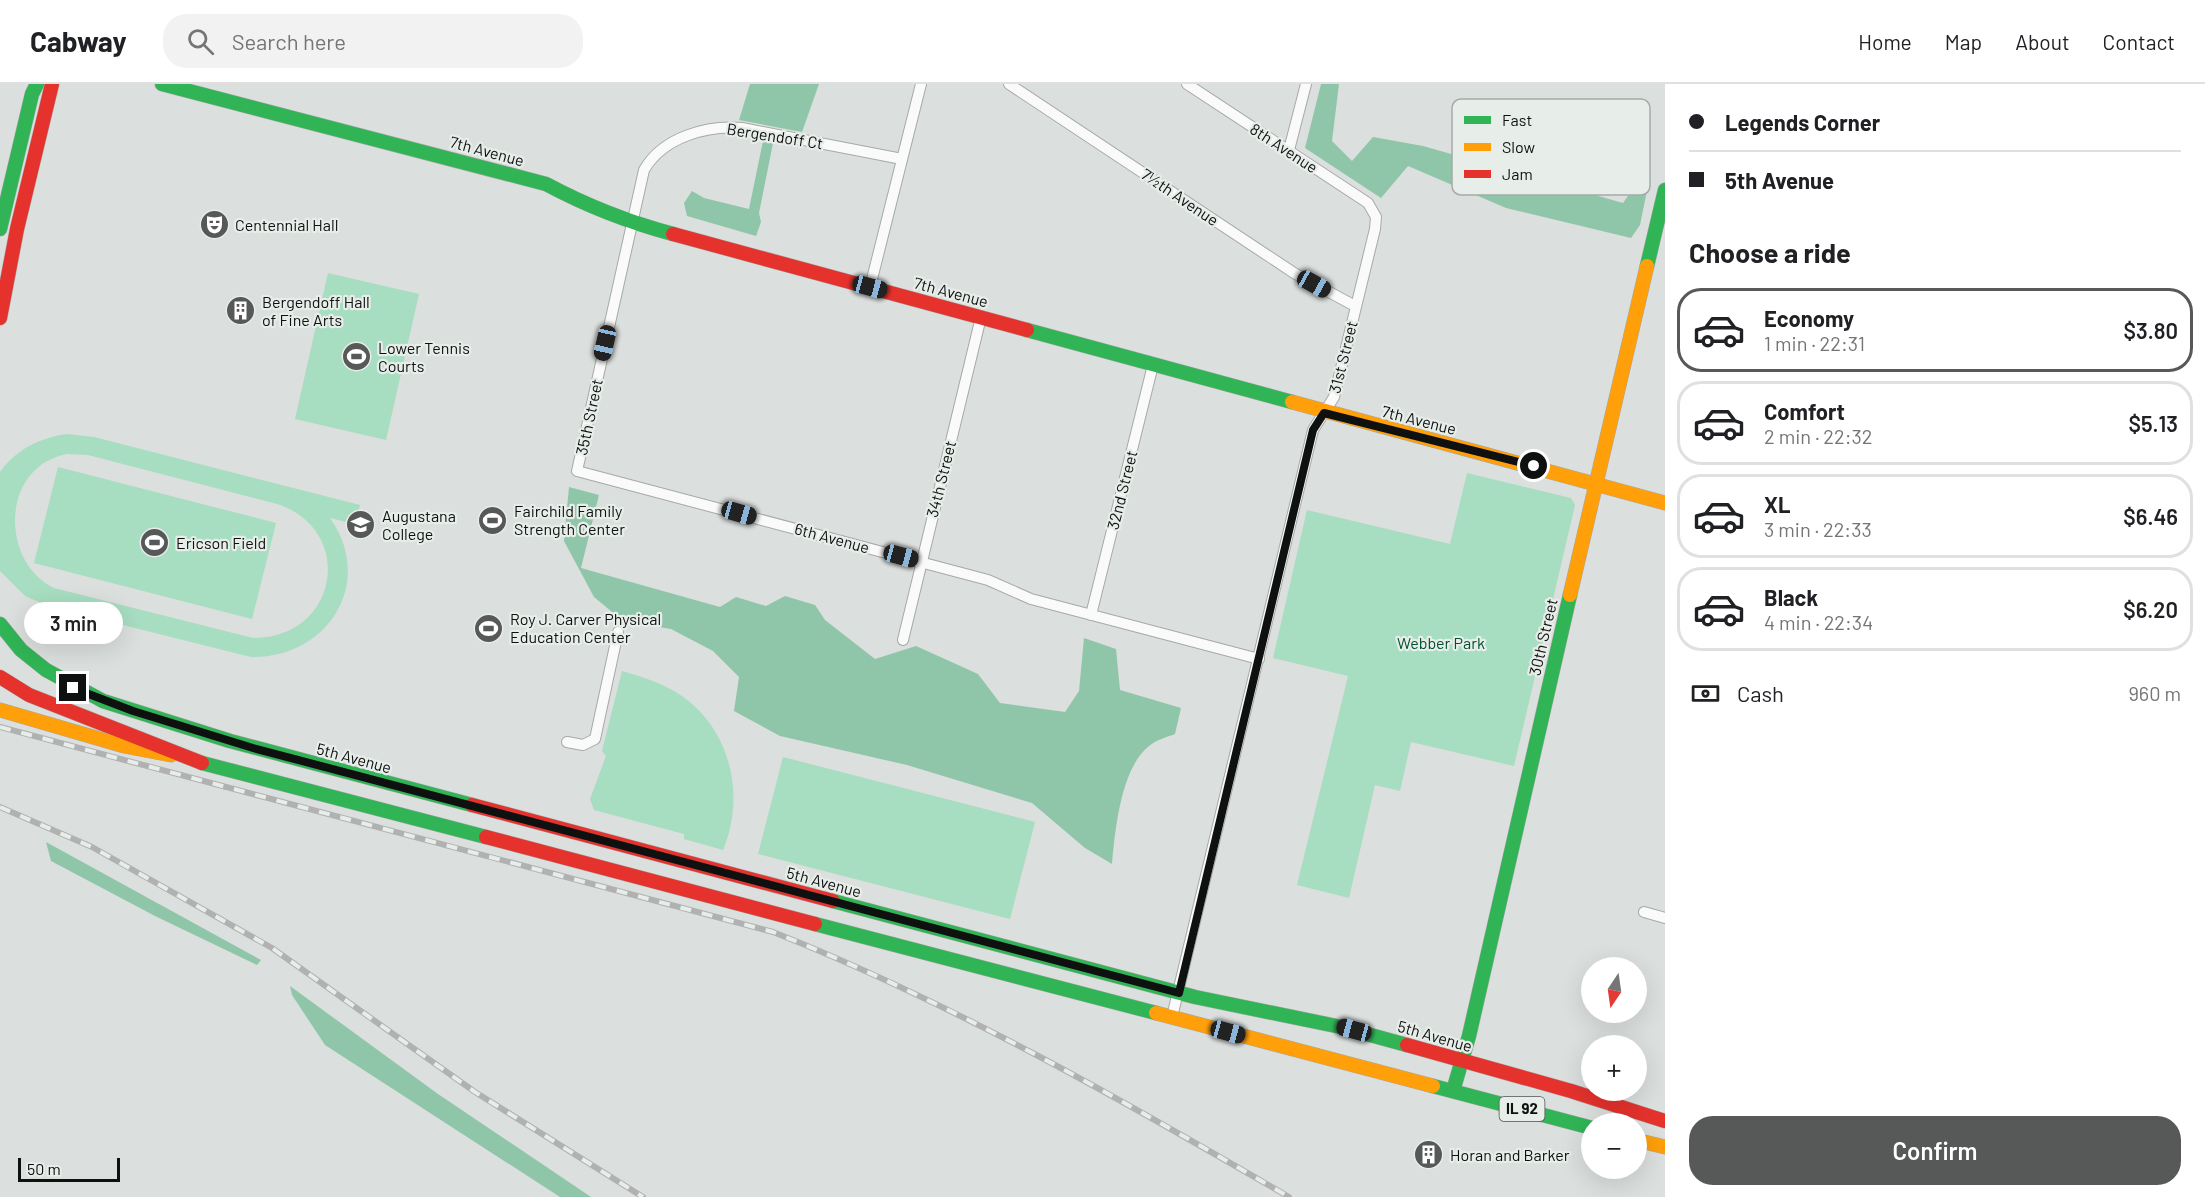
<!DOCTYPE html>
<meta charset="utf-8">
<style>
body{margin:0;font-family:Barlow,sans-serif;background:#f2f2f2;color:#202124;height:100vh;display:flex;flex-direction:column;font-size:22px;white-space:nowrap}
*{box-sizing:border-box;margin:0}
p{font-size:20px;color:#757577}
.icon{flex:none;width:33px;height:33px;fill:none;stroke:currentColor;stroke-width:2;stroke-linecap:round;stroke-linejoin:round}
.map{position:relative;flex:1;overflow:hidden}
.panel{display:flex;flex-direction:column;background:#fff;width:540px}
.panel>*{flex:none}
.top-card{display:grid;align-content:center;height:132px;padding:0 24px;background:#fff}
.needle{width:39px;rotate:193deg}
.tools{position:absolute;left:1581px;top:873px;display:grid;gap:12px}
.tools a{display:grid;place-items:center;width:66px;height:66px;border-radius:50%;background:#fff;box-shadow:0 6px 24px #0002;font-size:30px}
.scale{position:absolute;left:18px;bottom:15px;width:102px;box-sizing:border-box;padding-left:6px;border:3px solid #0f1110;border-top:0;font-size:16px;line-height:21px;white-space:nowrap;color:#0f1110;-webkit-text-stroke:4px #e7ede9;paint-order:stroke}
.end{position:absolute;width:27px;height:27px;margin:-14px;border:8px solid #0f1110;background:#fff;box-shadow:0 0 0 3px #fff}
.from{border-radius:50%}
.bubble{position:absolute;height:42px;border-radius:21px;background:#fff;box-shadow:0 6px 24px #0002;font-size:20px;font-weight:600;line-height:42px;text-align:center}
.car{position:absolute;width:18px;height:36px;margin:-18px -9px;border-radius:8px;box-shadow:0 0 4px 2px #0007;background:linear-gradient(#222 24%,#8ab4d8 0 40%,#222 0 76%,#8ab4d8 0 86%,#222 0)}
.top-card b{display:flex;align-items:center;gap:21px;height:57px;font-size:22px}
.top-card b+b{border-top:2px solid #e0e0e0}
.top-card i{width:15px;height:15px;background:#202124}
ul{padding:0;list-style:none}
li{display:flex;align-items:center;gap:18px;height:84px;margin:0 12px 9px;padding:0 12px;border:3px solid #e0e0e0;border-radius:24px}
li div{flex:1}
li b{display:block;font-size:22px}
li em{font-style:normal;font-weight:600}
li.active{border-color:#565958}
li>.icon{width:54px;height:54px;stroke-width:1.5}
h2{padding:0 24px;font-size:27px;line-height:72px}
.pay{display:flex;align-items:center;gap:15px;height:66px;padding:0 24px;font-size:22px}
.pay p{margin-inline-start:auto}
.cta{display:flex;gap:12px;margin-top:auto;padding:12px 24px}
.cta a{flex:1;height:69px;border-radius:24px;background:#565958;color:#fff;font-size:24px;font-weight:600;line-height:69px;text-align:center}
header{display:flex;align-items:center;gap:36px;box-sizing:border-box;height:84px;padding:0 30px;background:#fff;border-bottom:2px solid #e0e0e0}
header strong{font-size:28px}
nav{display:flex;gap:33px;margin-inline-start:auto;font-size:21px}
.search{width:420px;height:54px;background:#f2f2f2;display:flex;align-items:center;gap:15px;box-sizing:border-box;padding:0 21px;border-radius:24px;color:#757577;font-size:22px}
main{display:flex;flex:1;min-height:0}
.map>svg:first-child{display:block}
.green{fill:#a7ddc0;fill-rule:evenodd}
.forest{fill:#8fc6aa}
.lines{fill:none;stroke-linecap:round;stroke-linejoin:round}
.street-casing{stroke:#a6a9a7;stroke-width:12}
.fast-casing{stroke:#a6a9a7;stroke-width:15}
.slow-casing{stroke:#a6a9a7;stroke-width:15}
.jam-casing{stroke:#a6a9a7;stroke-width:15}
.street{stroke:#fafafa;stroke-width:10}
.fast{stroke:#30b455;stroke-width:14}
.slow{stroke:#ff9f0a;stroke-width:14}
.jam{stroke:#e5322d;stroke-width:14}
.rail-casing{stroke:#b0b1b0;stroke-width:6}
.rail{stroke:#e7ede9;stroke-width:4;stroke-dasharray:11;stroke-linecap:butt}
.route{stroke:#0f1110;stroke-width:8}
.labels{text-anchor:middle;stroke-width:4.5;stroke-linejoin:round;paint-order:stroke}
.shield{fill:#e7ede9;stroke:#505351;stroke-width:1.5}
.shield-label{font-size:15px;font-weight:bold;fill:#0f1110}
.street-label{font-size:16px;fill:#0f1110;stroke:#e7ede9}
.poi-label{font-size:16px;fill:#0f1110;stroke:#e7ede9;text-anchor:start}
.park-label{font-size:16px;fill:#005131;stroke:#e7ede9}
.key{fill:#e7ede9;stroke:#a6aba8;stroke-width:1.5}
.key-label{font-size:16px;fill:#0f1110}
</style>
<header>
<strong>Cabway</strong>
<div class="search"><svg class="icon" aria-label="search" viewBox="0 0 24 24"><circle cx="10" cy="10" r="6"/><path d="M15 15l6 6"/></svg>Search here</div>
<nav><a>Home</a><a>Map</a><a>About</a><a>Contact</a></nav>
</header>
<main>
<div class="map">
<svg width="1665" height="1113" viewBox="0 0 1665 1113">
<rect width="100%" height="100%" fill="#dbdfdd"/>
<g class="green">
<path d="M328,189L419,210L386,356L295,335Z"/>
<path d="M67,350L94,353L360,421L355,440L330,434C376,499 327,575 251,573L51,523L25,512L0,487V388C17,365 39,354 67,350ZM67,370L88,371L277,420C357,446 338,555 253,554L54,504C0,478 0,383 67,370Z"/>
<path d="M58,383L276,439L252,535L34,479Z"/>
<path d="M1467,389L1571,414L1575,421L1514,682L1411,658L1400,707L1375,701L1349,814L1297,801L1348,592L1273,574L1307,426L1450,460Z"/>
<path d="M622,587C640,592 658,598 674,607C729,639 747,709 723,766L684,755V750L594,726L590,715L606,672L602,667Z"/>
<path d="M783,673L1035,738L1010,835L758,770Z"/>
</g>
<g class="forest">
<path d="M750,0H819L802,48L739,36Z"/>
<path d="M1321,0H1339L1332,57L1352,77L1373,53L1423,62L1623,119L1643,90L1650,92L1640,141L1631,154L1506,124L1408,82L1381,114L1305,64Z"/>
<path d="M763,57L773,59L759,129L761,138L756,152L687,132L684,119L692,107L704,114L749,125Z"/>
<path d="M569,403L599,411L581,484L720,523L736,513L766,522L785,512L815,521L825,536L875,575L916,562L978,590L1000,619L1065,628L1079,607L1084,554L1116,565L1120,606L1181,624L1175,650C1167,653 1156,656 1149,662C1121,684 1115,746 1112,780L1085,764L1032,719L907,681L780,652L734,627L739,593L713,567L671,545L623,537L594,513L564,457Z"/>
<path d="M46,758L261,876L257,881L155,832L51,777Z"/>
<path d="M290,902L438,1010L591,1113H560L325,961L292,911Z"/>
</g>
<g class="lines">
<defs>
<g id="street">
<path d="M1009,0L1294,189L1355,222"/>
<path d="M1289,66L1306,0"/>
<path d="M902,75L742,44C707,41 663,53 644,86L577,387L988,496L1031,515L1259,575"/>
<path d="M870,203L921,0"/>
<path d="M1091,531L1153,281"/>
<path d="M903,556L981,233"/>
<path d="M567,658L583,661L595,655L618,548"/>
<path d="M1644,828L1665,834"/>
<path d="M1172,933L1313,346L1334,313L1375,145L1376,133L1368,119L1187,0"/>
</g>
<g id="fast">
<path d="M162,0L546,100C587,122 628,138 673,150"/>
<path d="M0,145L32,10L37,0"/>
<path d="M1647,182L1665,106"/>
<path d="M1027,246L1292,318"/>
<path d="M0,540L21,566L46,586L103,617L230,657L472,721"/>
<path d="M202,679L486,753"/>
<path d="M833,817L1195,913L1341,943L1407,961"/>
<path d="M815,840L1156,929"/>
<path d="M1433,1002L1592,1044"/>
<path d="M1453,1007L1469,952L1570,511"/>
</g>
<g id="slow">
<path d="M1292,318L1665,419"/>
<path d="M1570,511L1647,182"/>
<path d="M0,626L124,662L171,671"/>
<path d="M1156,929L1433,1002"/>
<path d="M1636,1056L1665,1063"/>
</g>
<g id="jam">
<path d="M673,150L1027,246"/>
<path d="M0,234L17,145L52,0"/>
<path d="M0,593L29,611L202,679"/>
<path d="M472,721L833,817"/>
<path d="M486,753L815,840"/>
<path d="M1407,961L1571,1007L1665,1037"/>
</g>
</defs>
<use href="#street" class="street-casing"/>
<use href="#fast" class="fast-casing"/>
<use href="#slow" class="slow-casing"/>
<use href="#jam" class="jam-casing"/>
<use href="#street" class="street"/>
<use href="#fast" class="fast"/>
<use href="#slow" class="slow"/>
<use href="#jam" class="jam"/>
<defs>
<g id="rail">
<path d="M0,643L773,848C953,919 1122,1016 1289,1113"/>
<path d="M0,723L92,763L272,864L475,1008L643,1113"/>
</g>
</defs>
<use href="#rail" class="rail-casing"/>
<use href="#rail" class="rail"/>
</g>
<g class="lines">
<path class="route" d="M73,604L133,627L253,664L1179,909L1313,346L1324,329L1534,382"/>
</g>
<defs>
<symbol id="theatre-disc" viewBox="-11 -11 22 22"><circle r="9.5" fill="#565958" stroke="#e7ede9"/><path d="M-5-5.5Q0-4 5-5.5V0Q5 5 0 6Q-5 5-5 0ZM-3.3-2.5H-1v1.5H-3.3ZM1-2.5H3.3v1.5H1ZM-2.8 1Q0 5.5 2.8 1Z" fill="#fff"/></symbol>
<symbol id="building-disc" viewBox="-11 -11 22 22"><circle r="9.5" fill="#565958" stroke="#e7ede9"/><path d="M-4-6H4V6H1V3H-1V6H-4ZM-2.5-4.3h1.7v1.8h-1.7ZM.8-4.3h1.7v1.8H.8ZM-2.5-1h1.7V.8h-1.7ZM.8-1h1.7V.8H.8Z" fill="#fff"/></symbol>
<symbol id="stadium-disc" viewBox="-11 -11 22 22"><circle r="9.5" fill="#565958" stroke="#e7ede9"/><path d="M0-5a6.5 5 0 1 0 0 10a6.5 5 0 1 0 0-10ZM-3.5-1.8h7v3.6h-7Z" fill="#fff"/></symbol>
<symbol id="university-disc" viewBox="-11 -11 22 22"><circle r="9.5" fill="#565958" stroke="#e7ede9"/><path d="M0-5L7-2L0 1L-7-2ZM-4 1L0 2.5L4 1V4Q0 6-4 4Z" fill="#fff"/></symbol>
</defs>
<g fill-rule="evenodd">
<use href="#theatre-disc" x="198" y="124" width="33" height="33"/>
<use href="#building-disc" x="224" y="210" width="33" height="33"/>
<use href="#stadium-disc" x="340" y="256" width="33" height="33"/>
<use href="#stadium-disc" x="476" y="420" width="33" height="33"/>
<use href="#university-disc" x="344" y="424" width="33" height="33"/>
<use href="#stadium-disc" x="138" y="442" width="33" height="33"/>
<use href="#stadium-disc" x="472" y="528" width="33" height="33"/>
<use href="#building-disc" x="1412" y="1054" width="33" height="33"/>
</g>
<g class="labels">
<rect class="shield" x="1499.5" y="1013" width="45" height="24" rx="4.5"/>
<g class="shield-label">
<text x="1522" y="1030">IL 92</text>
</g>
<g class="street-label">
<text transform="translate(775 52) rotate(9)" y="6">Bergendoff Ct</text>
<text transform="translate(1284 64) rotate(33)" y="6">8th Avenue</text>
<text transform="translate(487 67) rotate(15)" y="6">7th Avenue</text>
<text transform="translate(1180 113) rotate(34)" y="6">7½th Avenue</text>
<text transform="translate(951 208) rotate(15)" y="6">7th Avenue</text>
<text transform="translate(1343 273) rotate(-76)" y="6">31st Street</text>
<text transform="translate(589 333) rotate(-78)" y="6">35th Street</text>
<text transform="translate(1419 336) rotate(14)" y="6">7th Avenue</text>
<text transform="translate(941 395) rotate(-76)" y="6">34th Street</text>
<text transform="translate(1122 406) rotate(-76)" y="6">32nd Street</text>
<text transform="translate(832 454) rotate(15)" y="6">6th Avenue</text>
<text transform="translate(1543 553) rotate(-77)" y="6">30th Street</text>
<text transform="translate(354 674) rotate(15)" y="6">5th Avenue</text>
<text transform="translate(824 798) rotate(15)" y="6">5th Avenue</text>
<text transform="translate(1435 952) rotate(16)" y="6">5th Avenue</text>
</g>
<g class="poi-label">
<text x="235" y="147">Centennial Hall</text>
<text x="262" y="224">Bergendoff Hall<tspan x="262" dy="18">of Fine Arts</tspan></text>
<text x="378" y="270">Lower Tennis<tspan x="378" dy="18">Courts</tspan></text>
<text x="514" y="433">Fairchild Family<tspan x="514" dy="18">Strength Center</tspan></text>
<text x="382" y="438">Augustana<tspan x="382" dy="18">College</tspan></text>
<text x="176" y="465">Ericson Field</text>
<text x="510" y="541">Roy J. Carver Physical<tspan x="510" dy="18">Education Center</tspan></text>
<text x="1450" y="1077">Horan and Barker</text>
</g>
<g class="park-label">
<text x="1441" y="565">Webber Park</text>
</g>
</g>
<rect x="1452" y="15" width="198" height="96" rx="9" class="key"/>
<rect x="1464" y="32" width="27" height="8" fill="#30b455"/>
<rect x="1464" y="59" width="27" height="8" fill="#ff9f0a"/>
<rect x="1464" y="86" width="27" height="8" fill="#e5322d"/>
<g class="key-label">
<text x="1502" y="42">Fast</text>
<text x="1502" y="69">Slow</text>
<text x="1502" y="96">Jam</text>
</g>
</svg>
<div class="tools">
<a><svg class="needle" viewBox="-14 -14 28 28"><path d="M0-13l5 13h-10z" fill="#e53935"/><path d="M0 13l5-13h-10z" fill="#757577"/></svg></a>
<a>+</a>
<a>−</a>
</div>
<div class="scale">50 m</div>
<i class="end from" style="left:1534px;top:382px"></i>
<i class="end" style="left:73px;top:604px"></i>
<div class="bubble" style="left:24px;top:518px;width:99px">3 min</div>
<i class="car" style="left:1314px;top:200px;rotate:119deg"></i>
<i class="car" style="left:870px;top:203px;rotate:105deg"></i>
<i class="car" style="left:605px;top:259px;rotate:193deg"></i>
<i class="car" style="left:739px;top:429px;rotate:106deg"></i>
<i class="car" style="left:901px;top:472px;rotate:105deg"></i>
<i class="car" style="left:1354px;top:946px;rotate:285deg"></i>
<i class="car" style="left:1228px;top:948px;rotate:105deg"></i>
</div>
<section class="panel">
<div class="top-card">
<b><i class="from"></i>Legends Corner</b>
<b><i></i>5th Avenue</b>
</div>
<h2>Choose a ride</h2>
<ul>
<li class="active"><svg class="icon" aria-label="car" viewBox="0 0 24 24"><path d="M5 17H2v-5l4-1 3-4h7l3 4 3 1v5h-3M9 17h6M6 11h13"/><circle cx="7" cy="17" r="2"/><circle cx="17" cy="17" r="2"/></svg><div><b>Economy</b><p>1 min · 22:31</p></div><em>$3.80</em></li>
<li><svg class="icon" aria-label="car" viewBox="0 0 24 24"><path d="M5 17H2v-5l4-1 3-4h7l3 4 3 1v5h-3M9 17h6M6 11h13"/><circle cx="7" cy="17" r="2"/><circle cx="17" cy="17" r="2"/></svg><div><b>Comfort</b><p>2 min · 22:32</p></div><em>$5.13</em></li>
<li><svg class="icon" aria-label="car" viewBox="0 0 24 24"><path d="M5 17H2v-5l4-1 3-4h7l3 4 3 1v5h-3M9 17h6M6 11h13"/><circle cx="7" cy="17" r="2"/><circle cx="17" cy="17" r="2"/></svg><div><b>XL</b><p>3 min · 22:33</p></div><em>$6.46</em></li>
<li><svg class="icon" aria-label="car" viewBox="0 0 24 24"><path d="M5 17H2v-5l4-1 3-4h7l3 4 3 1v5h-3M9 17h6M6 11h13"/><circle cx="7" cy="17" r="2"/><circle cx="17" cy="17" r="2"/></svg><div><b>Black</b><p>4 min · 22:34</p></div><em>$6.20</em></li>
</ul>
<div class="pay"><svg class="icon" aria-label="cash" viewBox="0 0 24 24"><path d="M3 7h18v10H3z"/><circle cx="12" cy="12" r="2"/></svg>Cash<p>960 m</p></div>
<div class="cta"><a>Confirm</a></div>
</section>
</main>
